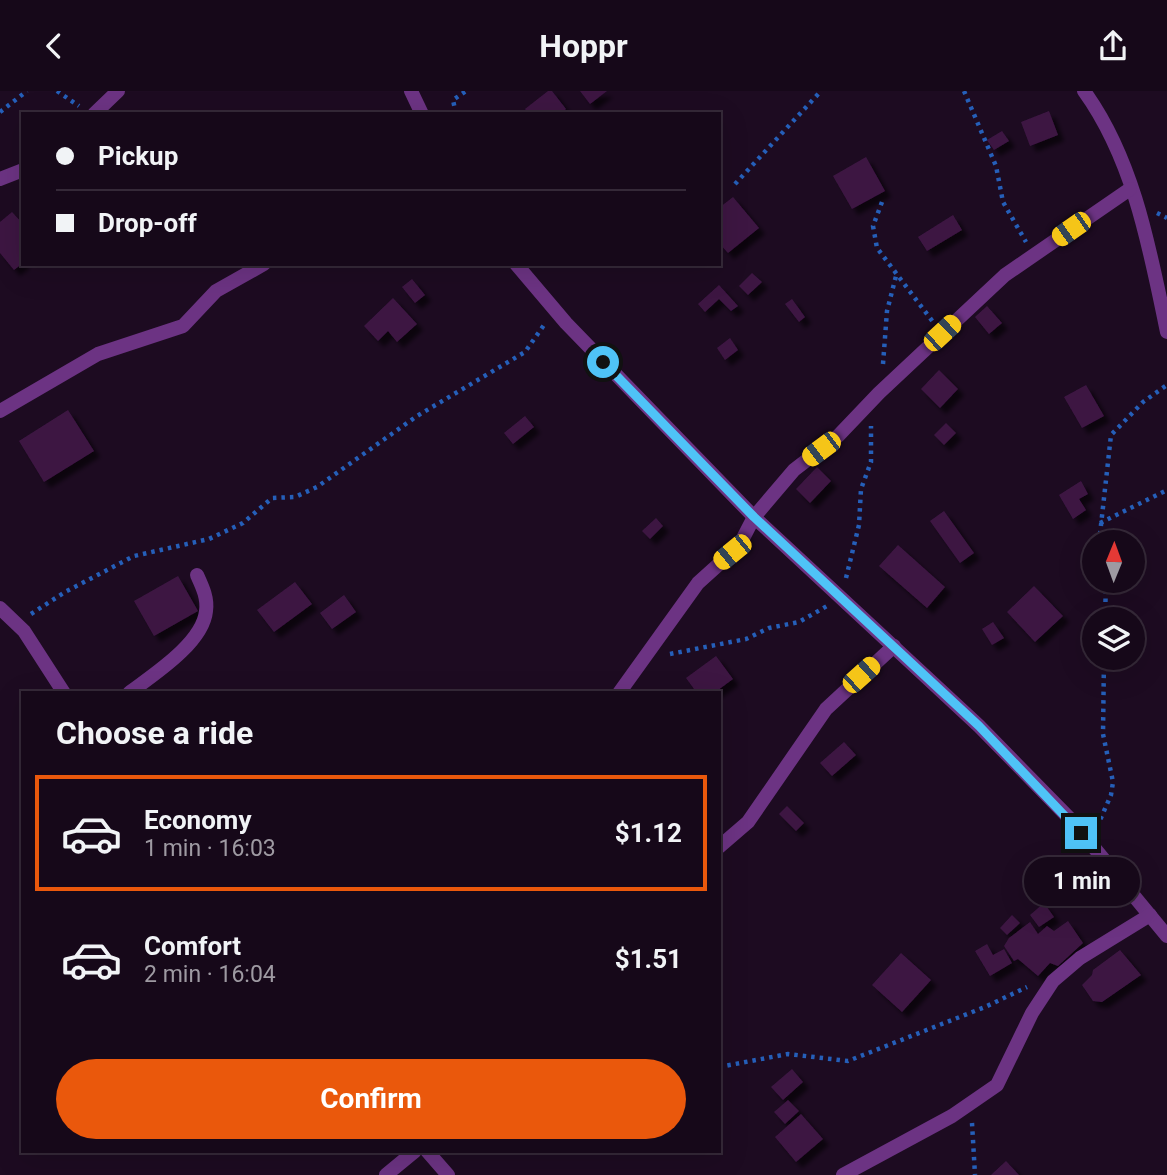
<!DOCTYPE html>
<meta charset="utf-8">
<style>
body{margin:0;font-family:Roboto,sans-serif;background:#231626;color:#f1f3f6;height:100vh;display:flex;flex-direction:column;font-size:26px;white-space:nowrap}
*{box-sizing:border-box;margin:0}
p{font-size:23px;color:#9e9aa2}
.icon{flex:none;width:38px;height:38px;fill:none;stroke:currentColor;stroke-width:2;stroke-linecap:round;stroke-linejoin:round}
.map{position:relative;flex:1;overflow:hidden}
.drawer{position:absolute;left:21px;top:600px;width:700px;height:462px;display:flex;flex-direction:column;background:#160819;border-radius:0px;box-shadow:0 7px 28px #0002,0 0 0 2px #352938}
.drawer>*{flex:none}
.hud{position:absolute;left:21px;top:21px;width:700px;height:154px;border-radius:0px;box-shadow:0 7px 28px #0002,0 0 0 2px #352938;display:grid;align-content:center;height:154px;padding:0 35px;background:#160819}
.needle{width:46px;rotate:1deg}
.tools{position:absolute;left:1082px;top:439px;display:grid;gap:14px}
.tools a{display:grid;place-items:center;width:63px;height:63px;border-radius:50%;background:#160819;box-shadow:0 7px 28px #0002,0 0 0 2px #352938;font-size:35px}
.end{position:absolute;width:32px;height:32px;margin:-16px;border:9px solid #4fc3f7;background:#111;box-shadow:0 0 0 4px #111}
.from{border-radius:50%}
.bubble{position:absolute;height:49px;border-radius:24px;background:#160819;box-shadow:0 7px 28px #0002,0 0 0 2px #352938;font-size:23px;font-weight:700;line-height:49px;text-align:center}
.car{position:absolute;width:21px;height:42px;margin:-21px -10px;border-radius:9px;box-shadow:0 0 5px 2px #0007;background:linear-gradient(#f5c518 24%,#345 0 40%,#f5c518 0 76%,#345 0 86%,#f5c518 0)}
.hud b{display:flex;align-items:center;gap:24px;height:66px;font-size:26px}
.hud b+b{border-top:2px solid #352938}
.hud i{width:18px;height:18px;background:#f1f3f6}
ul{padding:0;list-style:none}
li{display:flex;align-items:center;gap:21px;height:116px;margin:0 14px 10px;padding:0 21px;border:4px solid transparent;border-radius:0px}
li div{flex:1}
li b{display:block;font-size:26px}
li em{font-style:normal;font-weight:700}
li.current{border-color:#ea580c}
li>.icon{width:63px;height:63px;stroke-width:1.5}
h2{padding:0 35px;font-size:32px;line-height:84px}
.button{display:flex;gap:14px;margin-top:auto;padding:14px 35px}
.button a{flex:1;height:80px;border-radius:42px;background:#ea580c;color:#fff;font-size:28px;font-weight:700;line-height:80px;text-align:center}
header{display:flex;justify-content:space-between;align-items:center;height:91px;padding:0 35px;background:#160819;font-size:32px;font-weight:700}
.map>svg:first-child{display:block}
.building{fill:#3d1643;filter:url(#shadow)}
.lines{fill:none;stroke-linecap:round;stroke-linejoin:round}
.path{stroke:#255fb9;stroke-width:4.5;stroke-dasharray:3.5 5;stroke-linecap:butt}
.minor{stroke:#6c3383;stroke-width:14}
.route{stroke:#4fc3f7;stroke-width:9}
</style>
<header><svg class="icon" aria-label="back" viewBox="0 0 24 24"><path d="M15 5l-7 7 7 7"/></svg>Hoppr<svg class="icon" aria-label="share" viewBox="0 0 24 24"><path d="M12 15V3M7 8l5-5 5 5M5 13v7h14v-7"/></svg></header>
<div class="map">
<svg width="1167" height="1084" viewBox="0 0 1167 1084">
<defs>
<filter id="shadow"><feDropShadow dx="6" dy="6" stdDeviation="2" flood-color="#0009"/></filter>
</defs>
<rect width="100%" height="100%" fill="#1d0b21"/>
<g class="building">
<path d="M548,0H552L566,18L560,23H529L525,18Z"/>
<path d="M580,0H607L590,13Z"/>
<path d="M1049,20L1058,44L1030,55L1021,31Z"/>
<path d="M1002,40L1009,50L994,59L987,49Z"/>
<path d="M866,66L885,100L852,118L833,85Z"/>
<path d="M733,106L759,137L728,162L719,152V117Z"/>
<path d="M12,121L23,133V172L14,179L0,162V131Z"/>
<path d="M953,124L962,139L927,160L918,146Z"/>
<path d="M752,182L762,191L748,204L739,195Z"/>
<path d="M412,188L425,204L415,212L402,196Z"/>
<path d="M719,194L738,215L731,220L719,208L705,221L698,213Z"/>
<path d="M393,207L417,233L397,251L388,240L378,250L364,235Z"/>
<path d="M792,208L805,226L799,231L785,213Z"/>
<path d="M987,215L1002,232L989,243L975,226Z"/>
<path d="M730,247L738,259L725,269L717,257Z"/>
<path d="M939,279L958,298L940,317L921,298Z"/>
<path d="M1086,294L1104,325L1082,337L1064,306Z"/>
<path d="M68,319L94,360L44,391L19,350Z"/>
<path d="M525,325L534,336L513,353L504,342Z"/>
<path d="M946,332L956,342L944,354L934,344Z"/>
<path d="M817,376L831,390L810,412L796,398Z"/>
<path d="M1081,390L1088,403L1079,408L1086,419L1073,428L1059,404Z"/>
<path d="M944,420L974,462L960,472L930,430Z"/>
<path d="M656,427L663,435L650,448L642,440Z"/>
<path d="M898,454L945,496L927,517L879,475Z"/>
<path d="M178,485L198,520L154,545L134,510Z"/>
<path d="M295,491L312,513L274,541L257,519Z"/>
<path d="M1034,495L1063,525L1035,551L1007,521Z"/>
<path d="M344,504L356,521L332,538L320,522Z"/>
<path d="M993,531L1004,547L992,554L982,538Z"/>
<path d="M716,565L733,588L714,602H697L686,587Z"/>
<path d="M844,651L856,664L832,685L820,672Z"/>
<path d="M787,715L804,732L796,740L779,723Z"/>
<path d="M1044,812L1054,826L1039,836L1030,824Z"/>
<path d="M1012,824L1020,832L1007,844L1000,837Z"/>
<path d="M1068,830L1083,852L1058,875L1050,872L1038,885L1018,868L1014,870L1004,855L1009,847L1030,831L1038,843L1047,835L1054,840Z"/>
<path d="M987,853L993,864L1004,858L1012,872L990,885L975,860Z"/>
<path d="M1120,859L1141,884L1102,911L1093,910L1082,894L1092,884L1093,879Z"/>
<path d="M901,862L931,889L902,921L872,894Z"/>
<path d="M792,978L803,991L783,1009L771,996Z"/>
<path d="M788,1009L799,1020L785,1033L774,1021Z"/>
<path d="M801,1023L823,1048L796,1071L775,1046Z"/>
<path d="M1006,1070L1019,1084H991Z"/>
</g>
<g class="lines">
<g class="path">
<path d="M57,0L79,15"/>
<path d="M964,0L996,75L1003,111L1026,151"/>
<path d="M0,21L27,0"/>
<path d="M456,23L453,9L466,0"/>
<path d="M735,93L821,0"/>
<path d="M882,111L873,135L877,157L933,231"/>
<path d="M1157,122L1167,127"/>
<path d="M883,273L887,220L896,185"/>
<path d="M1100,432L1167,399"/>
<path d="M1099,452L1111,344L1143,311L1167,294"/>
<path d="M846,487L859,434L861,398L871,371V335"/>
<path d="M31,523L65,501L134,465L209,448L243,432L272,407L295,406L317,396L417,325L525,261L544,234"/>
<path d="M1105,528L1106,490"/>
<path d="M670,563L746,548L769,537L799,531L827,515"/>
<path d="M1097,736L1111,704L1113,691L1103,643L1104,567"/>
<path d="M719,976L788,963L848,970L985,916L1027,896"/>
<path d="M972,1032L975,1084"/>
</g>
<g class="minor">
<path d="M411,0L422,23"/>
<path d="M1084,0C1134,69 1150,159 1167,241"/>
<path d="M94,23L118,0"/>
<path d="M0,88L23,79"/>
<path d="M516,173L566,232L754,426L979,635L1072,730L1167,845"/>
<path d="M0,320L98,263L183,235L216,200L264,173"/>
<path d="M0,517L24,540L64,602"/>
<path d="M129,602C153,584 203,552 206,520C208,507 202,495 197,484"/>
<path d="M619,602L698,492L739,455L754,426L794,379L838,345L879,302L1005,184L1130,98"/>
<path d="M719,756L748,731L826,618L894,555"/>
<path d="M427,1060L448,1084"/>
<path d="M386,1084L415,1060"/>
<path d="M843,1084L952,1025L997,994L1032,922L1053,890L1080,867L1150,824"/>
</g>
</g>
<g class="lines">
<path class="route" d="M603,271L754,426L979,635L1081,742"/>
</g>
</svg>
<div class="tools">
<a><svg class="needle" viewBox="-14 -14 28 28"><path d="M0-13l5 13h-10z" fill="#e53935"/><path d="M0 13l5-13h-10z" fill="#9e9aa2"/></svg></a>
<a><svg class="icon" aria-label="layers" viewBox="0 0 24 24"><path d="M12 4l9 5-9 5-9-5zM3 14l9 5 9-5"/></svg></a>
</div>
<i class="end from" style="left:603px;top:271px"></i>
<i class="end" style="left:1081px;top:742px"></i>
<div class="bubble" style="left:1024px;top:766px;width:116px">1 min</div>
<i class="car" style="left:1071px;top:138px;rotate:235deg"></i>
<i class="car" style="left:942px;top:242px;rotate:47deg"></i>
<i class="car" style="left:821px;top:358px;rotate:233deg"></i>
<i class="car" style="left:732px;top:461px;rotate:231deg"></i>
<i class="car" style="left:861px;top:584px;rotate:48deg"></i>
<div class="hud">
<b><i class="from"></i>Pickup</b>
<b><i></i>Drop-off</b>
</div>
<section class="drawer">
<h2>Choose a ride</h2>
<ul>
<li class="current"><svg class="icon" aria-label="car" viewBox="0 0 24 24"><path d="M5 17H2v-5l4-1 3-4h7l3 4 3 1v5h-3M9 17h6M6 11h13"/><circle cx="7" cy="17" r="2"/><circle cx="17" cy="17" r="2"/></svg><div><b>Economy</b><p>1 min · 16:03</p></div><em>$1.12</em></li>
<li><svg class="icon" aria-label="car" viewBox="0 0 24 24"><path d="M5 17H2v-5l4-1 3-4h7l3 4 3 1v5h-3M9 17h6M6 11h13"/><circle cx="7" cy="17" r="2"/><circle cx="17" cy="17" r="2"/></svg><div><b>Comfort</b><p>2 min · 16:04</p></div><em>$1.51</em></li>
</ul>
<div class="button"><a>Confirm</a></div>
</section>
</div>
